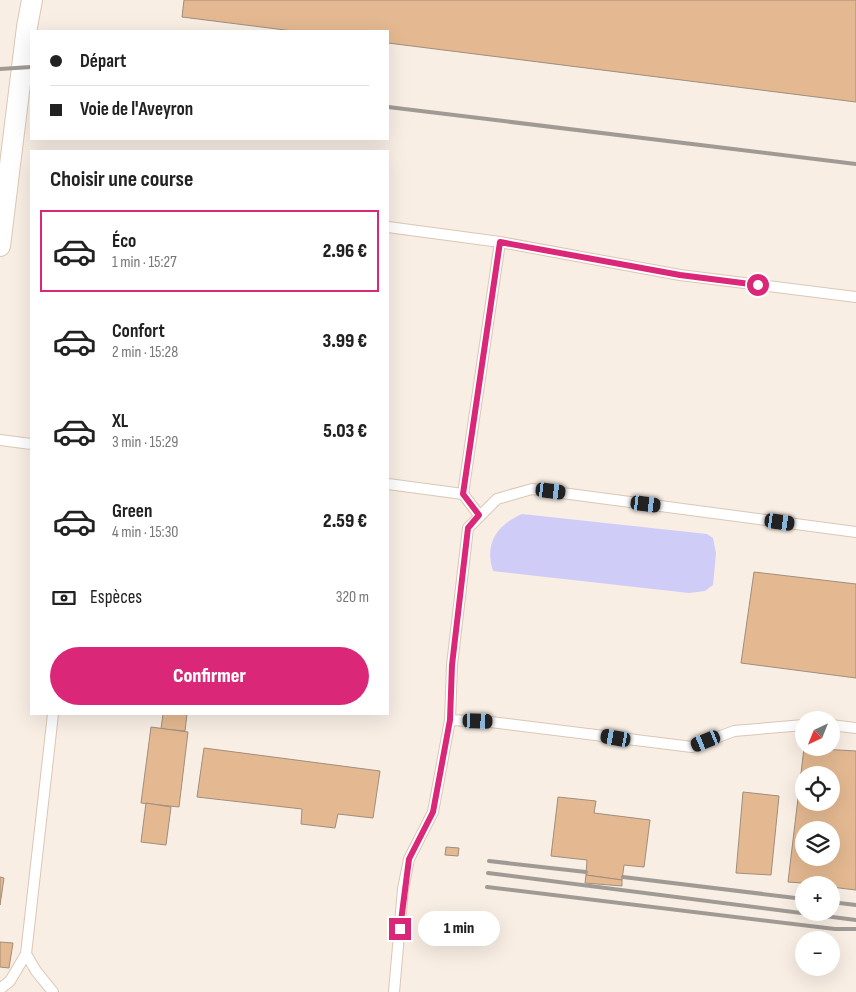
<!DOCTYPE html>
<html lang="fr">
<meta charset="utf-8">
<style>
body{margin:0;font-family:"Sofia Sans Condensed",sans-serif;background:#f2f2f2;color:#222;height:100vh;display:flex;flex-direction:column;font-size:19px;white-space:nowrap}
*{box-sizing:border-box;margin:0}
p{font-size:16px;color:#767676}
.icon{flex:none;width:28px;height:28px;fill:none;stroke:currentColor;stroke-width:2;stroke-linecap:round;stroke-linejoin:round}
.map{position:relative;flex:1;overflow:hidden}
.sheet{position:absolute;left:30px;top:150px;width:359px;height:565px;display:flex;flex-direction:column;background:#fff;border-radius:0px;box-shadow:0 5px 20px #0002}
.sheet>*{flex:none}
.top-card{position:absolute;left:30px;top:30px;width:359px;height:110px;border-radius:0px;box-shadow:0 5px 20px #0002;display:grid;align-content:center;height:110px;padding:0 20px;background:#fff}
.needle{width:32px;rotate:223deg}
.controls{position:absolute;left:795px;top:711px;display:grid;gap:10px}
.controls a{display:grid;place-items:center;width:45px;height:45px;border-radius:50%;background:#fff;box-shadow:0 5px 20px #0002;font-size:25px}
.end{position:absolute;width:22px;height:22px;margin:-11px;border:6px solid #db2777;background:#fff;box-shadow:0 0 0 2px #fff}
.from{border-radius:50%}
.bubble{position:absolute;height:35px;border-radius:18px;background:#fff;box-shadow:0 5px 20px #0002;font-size:16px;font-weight:800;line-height:35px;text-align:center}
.car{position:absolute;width:15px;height:30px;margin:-15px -8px;border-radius:6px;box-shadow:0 0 4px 1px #0007;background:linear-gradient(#222 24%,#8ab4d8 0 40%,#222 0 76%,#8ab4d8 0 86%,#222 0)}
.top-card b{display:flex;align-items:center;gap:18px;height:48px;font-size:19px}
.top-card b+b{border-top:1px solid #e0e0e0}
.top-card i{width:12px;height:12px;background:#222}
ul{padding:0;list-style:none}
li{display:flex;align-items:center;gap:15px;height:82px;margin:0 10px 8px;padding:0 10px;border:2px solid transparent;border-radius:0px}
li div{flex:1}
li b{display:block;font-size:19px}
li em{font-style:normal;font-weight:800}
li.on{border-color:#db2777}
li>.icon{width:45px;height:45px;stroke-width:1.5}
h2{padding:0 20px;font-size:22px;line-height:60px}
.pay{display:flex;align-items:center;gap:12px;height:55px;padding:0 20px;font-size:19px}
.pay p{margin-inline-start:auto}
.cta{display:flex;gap:10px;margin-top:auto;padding:10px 20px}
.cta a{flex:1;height:58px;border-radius:30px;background:#db2777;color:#fff;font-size:20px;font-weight:800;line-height:58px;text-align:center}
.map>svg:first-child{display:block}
.built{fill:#f8eee4;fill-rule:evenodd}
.water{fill:#cfccf7}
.building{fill:#e4b991;stroke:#a08d7c;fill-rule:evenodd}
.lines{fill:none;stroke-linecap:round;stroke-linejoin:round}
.lane-casing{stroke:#dbc7b4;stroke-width:12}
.street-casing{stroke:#dbc7b4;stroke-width:22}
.lane{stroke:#fff;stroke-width:10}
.street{stroke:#fff;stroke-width:20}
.rail{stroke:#a09a95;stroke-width:4}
.route{stroke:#db2777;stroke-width:6}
</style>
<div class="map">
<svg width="856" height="992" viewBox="0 0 856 992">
<rect width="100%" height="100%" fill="#fffaf7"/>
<path class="built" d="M0,0H856V992H0ZM31,31H388V139H31ZM31,151H388V714H31ZM804,720H831V748H804ZM804,775H831V802H804ZM804,830H831V858H804ZM804,885H831V912H804ZM804,940H831V968H804Z"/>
<path class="water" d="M522,514L707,534L713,538L716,553L713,585L705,591L689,593L493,571C484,543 497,525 522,514Z"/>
<g class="building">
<path d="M184,0H856V102L388,43V31H293L182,17Z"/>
<path d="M754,572L856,584V678L741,663Z"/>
<path d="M163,714H187L185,731L161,729Z"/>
<path d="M151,727L188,732L179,807L141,803Z"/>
<path d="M204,748L380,771L373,818L338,814L335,828L301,824L302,809L197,797Z"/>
<path d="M804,748L856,751V890L831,887V885L788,882ZM804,775H831V802H804ZM804,830H831V858H804Z"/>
<path d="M743,792L779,796L771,875L736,873Z"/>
<path d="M558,797L596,801L594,813L650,820L644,867L624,865L622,880L586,875L587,860L551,856Z"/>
<path d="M146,803L171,807L166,845L141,842Z"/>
<path d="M446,847L459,848L458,856L445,855Z"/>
<path d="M586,875L622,880V886L585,883Z"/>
<path d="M0,877L4,878L0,905Z"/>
<path d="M0,942L13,943L9,968L0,967Z"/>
</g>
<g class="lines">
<defs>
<g id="lane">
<path d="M388,227L500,242L680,275L856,297"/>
<path d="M0,440L31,444"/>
<path d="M388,484L463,494L479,515"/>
<path d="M463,494L500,242"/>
<path d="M450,720L491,722L692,747L734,731L804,725"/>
<path d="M831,725L856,728"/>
<path d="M26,954L36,971L53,992"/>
<path d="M0,989L10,981L26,954L53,714"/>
<path d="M394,992L403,889L409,859L433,812L450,720L452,665L468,528L497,499L532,489L856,532"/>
</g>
<path id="street" d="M0,246L27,27L32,0"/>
</defs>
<use href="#lane" class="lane-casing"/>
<use href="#street" class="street-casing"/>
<use href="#lane" class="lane"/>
<use href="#street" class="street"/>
<g class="rail">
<path d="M0,69L31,67"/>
<path d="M388,107L856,164"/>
<path d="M489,861L586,872"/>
<path d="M488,873L856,920"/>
<path d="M623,877L804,899"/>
<path d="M487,887L835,929H856"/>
<path d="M831,902L856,905"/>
</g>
</g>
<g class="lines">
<path class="route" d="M400,929L409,859L433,812L450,720L452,665L468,528L479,515L463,494L500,242L680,275L758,285"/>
</g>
</svg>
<div class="controls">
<a><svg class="needle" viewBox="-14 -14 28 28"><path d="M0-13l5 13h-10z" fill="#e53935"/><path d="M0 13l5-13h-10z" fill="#767676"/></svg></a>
<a><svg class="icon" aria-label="locate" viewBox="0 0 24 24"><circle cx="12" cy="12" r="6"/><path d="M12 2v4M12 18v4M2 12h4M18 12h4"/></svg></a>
<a><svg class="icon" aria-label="layers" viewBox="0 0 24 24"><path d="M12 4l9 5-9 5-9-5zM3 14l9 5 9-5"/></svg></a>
<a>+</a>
<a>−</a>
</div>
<i class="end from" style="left:758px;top:285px"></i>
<i class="end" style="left:400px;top:929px"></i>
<div class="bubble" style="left:418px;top:911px;width:82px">1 min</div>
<i class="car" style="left:551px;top:491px;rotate:97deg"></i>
<i class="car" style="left:646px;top:504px;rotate:97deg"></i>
<i class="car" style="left:780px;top:522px;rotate:98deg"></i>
<i class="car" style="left:478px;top:721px;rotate:92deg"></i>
<i class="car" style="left:616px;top:738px;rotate:280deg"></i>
<i class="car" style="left:706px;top:741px;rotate:248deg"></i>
<div class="top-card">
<b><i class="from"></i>Départ</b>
<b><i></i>Voie de l'Aveyron</b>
</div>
<section class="sheet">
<h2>Choisir une course</h2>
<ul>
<li class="on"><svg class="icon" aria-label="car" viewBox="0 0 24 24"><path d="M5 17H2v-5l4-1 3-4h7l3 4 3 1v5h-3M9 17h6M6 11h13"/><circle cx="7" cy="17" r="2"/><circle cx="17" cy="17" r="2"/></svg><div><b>Éco</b><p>1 min · 15:27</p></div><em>2.96 €</em></li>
<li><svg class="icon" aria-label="car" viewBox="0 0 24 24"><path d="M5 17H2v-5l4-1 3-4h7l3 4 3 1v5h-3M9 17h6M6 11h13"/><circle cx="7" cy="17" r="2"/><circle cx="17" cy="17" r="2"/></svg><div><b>Confort</b><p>2 min · 15:28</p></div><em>3.99 €</em></li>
<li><svg class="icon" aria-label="car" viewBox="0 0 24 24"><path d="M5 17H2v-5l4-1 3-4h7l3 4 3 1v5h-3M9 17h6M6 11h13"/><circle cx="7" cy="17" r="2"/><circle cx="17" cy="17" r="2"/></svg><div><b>XL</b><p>3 min · 15:29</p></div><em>5.03 €</em></li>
<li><svg class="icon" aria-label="car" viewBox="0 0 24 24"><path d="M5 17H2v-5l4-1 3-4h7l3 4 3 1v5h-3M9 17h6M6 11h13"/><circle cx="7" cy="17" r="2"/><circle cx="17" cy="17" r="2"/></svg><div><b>Green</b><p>4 min · 15:30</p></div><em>2.59 €</em></li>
</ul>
<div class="pay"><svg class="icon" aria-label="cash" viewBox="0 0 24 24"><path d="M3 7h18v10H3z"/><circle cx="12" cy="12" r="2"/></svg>Espèces<p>320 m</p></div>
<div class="cta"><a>Confirmer</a></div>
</section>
</div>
